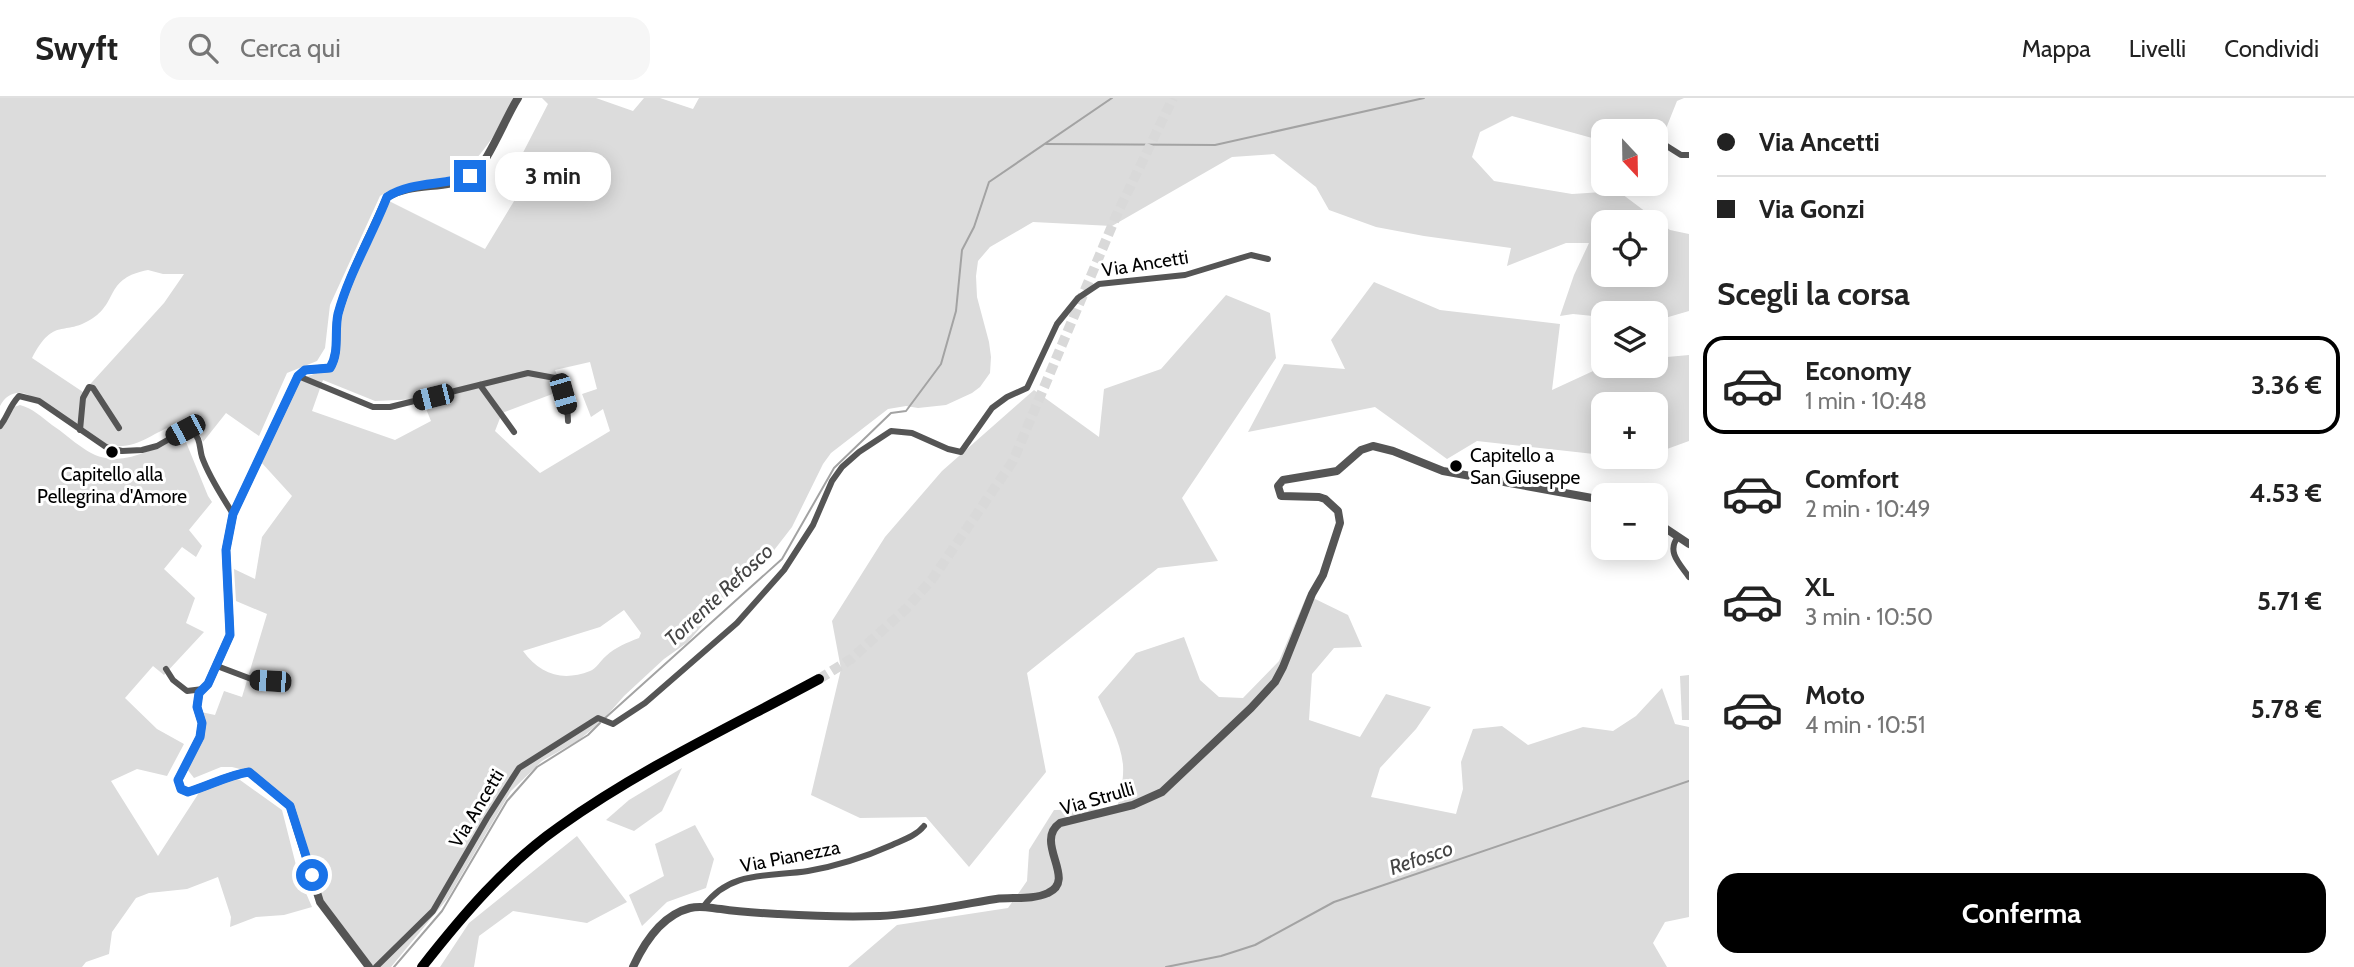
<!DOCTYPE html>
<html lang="it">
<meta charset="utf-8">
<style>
body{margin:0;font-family:Cabin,sans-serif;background:#f6f6f6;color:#222;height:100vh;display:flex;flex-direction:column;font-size:26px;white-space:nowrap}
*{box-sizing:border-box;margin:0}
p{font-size:23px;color:#767676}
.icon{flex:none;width:38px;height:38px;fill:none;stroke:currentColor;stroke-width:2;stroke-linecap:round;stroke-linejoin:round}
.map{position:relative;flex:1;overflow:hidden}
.details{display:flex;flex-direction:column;background:#fff;width:665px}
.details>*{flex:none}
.banner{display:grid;align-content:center;height:154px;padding:0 28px;background:#fff}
.needle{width:46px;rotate:158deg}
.tools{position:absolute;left:1591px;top:21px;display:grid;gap:14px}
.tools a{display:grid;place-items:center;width:77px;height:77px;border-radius:14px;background:#fff;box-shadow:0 4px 18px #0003;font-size:35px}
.end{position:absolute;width:32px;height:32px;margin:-16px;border:9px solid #1a73e8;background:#fff;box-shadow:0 0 0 4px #fff}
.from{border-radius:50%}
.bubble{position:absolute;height:49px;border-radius:21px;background:#fff;box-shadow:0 4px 18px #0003;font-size:23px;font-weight:700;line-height:49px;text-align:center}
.car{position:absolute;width:21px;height:42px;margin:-21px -10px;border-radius:9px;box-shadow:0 0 5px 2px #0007;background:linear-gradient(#222 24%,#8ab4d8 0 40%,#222 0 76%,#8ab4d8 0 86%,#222 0)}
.banner b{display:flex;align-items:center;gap:24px;height:66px;font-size:26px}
.banner b+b{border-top:2px solid #e0e0e0}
.banner i{width:18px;height:18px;background:#222}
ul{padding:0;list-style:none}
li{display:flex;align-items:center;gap:21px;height:98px;margin:0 14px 10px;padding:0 14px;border:4px solid transparent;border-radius:21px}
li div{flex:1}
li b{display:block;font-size:26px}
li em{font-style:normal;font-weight:700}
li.on{border-color:#000}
li>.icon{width:63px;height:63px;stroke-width:1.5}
h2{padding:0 28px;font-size:32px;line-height:84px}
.action{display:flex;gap:14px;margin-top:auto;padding:14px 28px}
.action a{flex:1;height:80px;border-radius:21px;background:#000;color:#fff;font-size:28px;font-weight:700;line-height:80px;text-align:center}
header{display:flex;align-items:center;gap:42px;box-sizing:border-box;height:98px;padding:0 35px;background:#fff;border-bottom:2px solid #e0e0e0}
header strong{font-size:33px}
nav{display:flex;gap:38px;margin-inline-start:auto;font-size:24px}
.search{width:490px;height:63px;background:#f6f6f6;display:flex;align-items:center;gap:18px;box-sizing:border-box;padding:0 24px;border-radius:21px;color:#767676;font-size:26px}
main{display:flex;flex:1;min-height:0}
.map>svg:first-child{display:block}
.green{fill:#dcdcdc;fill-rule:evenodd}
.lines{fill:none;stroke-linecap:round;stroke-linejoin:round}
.stream{stroke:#a3a3a3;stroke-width:2}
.trunk-tunnel{stroke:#d9d9d9;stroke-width:10;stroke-dasharray:10 5;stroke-linecap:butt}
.minor{stroke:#555;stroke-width:6}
.tertiary{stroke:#555;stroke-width:8}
.trunk{stroke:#000;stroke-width:10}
.route{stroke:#1a73e8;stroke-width:9}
.poi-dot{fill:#000;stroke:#fff;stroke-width:2.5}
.labels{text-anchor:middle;stroke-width:6;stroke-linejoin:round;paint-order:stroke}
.street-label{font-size:19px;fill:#000;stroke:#fff}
.poi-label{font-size:19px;fill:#000;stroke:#fff;text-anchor:start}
.water-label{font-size:21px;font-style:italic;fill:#444;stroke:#fff}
</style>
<header>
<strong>Swyft</strong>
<div class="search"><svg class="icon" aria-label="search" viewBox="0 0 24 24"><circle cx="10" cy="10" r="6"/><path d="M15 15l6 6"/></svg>Cerca qui</div>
<nav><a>Mappa</a><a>Livelli</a><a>Condividi</a></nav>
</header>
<main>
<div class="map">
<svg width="1689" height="869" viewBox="0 0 1689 869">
<rect width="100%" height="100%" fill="#fff"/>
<g class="green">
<path d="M0,0H518C502,22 479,70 452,78C424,86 407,81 380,98L330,207L325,250L317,263L287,275L259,338L226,315L203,344C199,332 192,327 178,326C151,334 138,353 107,347C91,337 38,297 22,295C12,294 5,299 0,308ZM148,172L163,176H184L164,205L83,294L32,260C55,217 63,240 93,220C118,204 105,180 148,172Z"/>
<path d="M542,0H596L633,13L644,0H660L693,11L699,0H1684L1677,3L1663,38L1656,41V33H1603V43L1512,18L1480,34L1472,59L1494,83L1572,96L1618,93L1670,132L1689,136V213L1665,220H1656V215H1603V219L1573,216L1560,218L1574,177L1589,145H1566L1507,168L1511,150L1424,138L1376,129L1329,112L1316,89L1274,56L1232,59L1112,128L1033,124L990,149L978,163L976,178L977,199L989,244L991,259L990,275L980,289L972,295L946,307L918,310L906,308L888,311L831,355L823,366L792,429L768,460L737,487L688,544L664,561L624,598L603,622L579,642L542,663L511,693L448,800L391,869H371L327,814L293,712L244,672L232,669H221L194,680L187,671L203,634L201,614L215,617L224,593L242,599L267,516L236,503L234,471L255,481L262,439L292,398L261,364L299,281L329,271L340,208L389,103L485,151L525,85L511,78L548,6ZM1603,124H1656V177H1603ZM590,264L597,291L582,296L591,319L603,311L610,333L540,375L495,333L502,315L563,292L555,272ZM323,282L375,303L422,301L431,323L395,342L312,313ZM624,512L641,535L639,540C626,545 616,549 606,558C600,563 596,571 590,573C562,584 540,576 523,553L600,529Z"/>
<path d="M1374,184L1440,212L1560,226L1552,292L1604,268H1656V260L1689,257V343L1656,355V306H1603V357L1477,343L1447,361L1375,309L1248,334L1284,266L1345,271L1331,242Z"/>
<path d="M1226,197L1270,215L1276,260L1182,400L1218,463L1158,470L1027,575L1046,674L969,769L926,719L860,720L811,697L841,571L832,523L885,439L942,373L1034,292L1099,339L1104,291L1161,271Z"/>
<path d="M20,307C32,310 42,319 52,327C63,334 72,343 83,350C116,374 148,353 180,338L183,340L184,345L186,344L208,398L212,404L189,432L202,448L196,459L182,449L164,471L195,500L186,525L204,534L164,577L153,568L125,600L157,631L184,646L167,678L137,671L111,683L158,758L204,687L231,679L240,682L282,712L299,779L312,809L284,817L256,819L230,829L231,819L218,779L187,791L149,795L136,800L112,834L109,856L86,864L82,869H0V330L14,309Z"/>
<path d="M1307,497L1348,517L1362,549L1334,550L1312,576L1309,622L1360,639L1386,596L1431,609L1416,631L1380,670L1371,699L1456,716L1463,691L1461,664L1473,631L1502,628L1528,647L1583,629L1613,633L1636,618L1662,590L1675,626L1689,629V819L1665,824L1653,845L1667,869H848L897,827L1008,810L1027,783L1029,752L1054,712L1117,711C1120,697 1124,682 1123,667C1121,644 1107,620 1098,599L1136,555L1184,539L1200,582L1219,599L1243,600L1279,563Z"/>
<path d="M1689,577V622H1682L1680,578Z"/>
<path d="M682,670L662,713L634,733L606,722L629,702Z"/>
<path d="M695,727L714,761L706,790L667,804L642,828L629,797L664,778L655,746Z"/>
<path d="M577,738L627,804L587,825L513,813L479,838L474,869H440L469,825Z"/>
</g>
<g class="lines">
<g class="stream">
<path d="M1046,46L1215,47L1424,0"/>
<path d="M604,621L782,461L834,370L891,315L906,313L941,266L956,213L962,152L974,129L989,84L1112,0"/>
<path d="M394,869L442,813L507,703L537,669L588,637L600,625"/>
<path d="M1166,869L1221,858L1255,847L1334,804L1689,683"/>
</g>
<path class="trunk-tunnel" d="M819,581L851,561L907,510L933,480L1013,363L1117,116L1173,0"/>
<g class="minor">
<path d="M1656,47L1662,45L1681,57H1689"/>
<path d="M298,278L373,309H390L528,275L555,280C562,294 568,307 568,323"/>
<path d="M480,287L514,334"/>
<path d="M0,328C9,317 8,310 19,298L39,303L106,349L122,353L142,352L157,348L185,332L192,333C201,340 199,349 202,359C209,379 222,398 233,416"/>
<path d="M80,332L83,300L89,289L93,290L119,330"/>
<path d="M1678,439C1666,454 1680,466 1689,479"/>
<path d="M217,568L254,582L286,584"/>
<path d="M166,571L173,582L187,593L203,591"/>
<path d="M704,808C730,772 769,779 808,773C837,768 865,759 892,747C903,742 916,738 924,728"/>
<path d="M376,869L433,813L487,720L519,670L598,620L613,626L645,605L737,525L784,472L813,427L832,383L842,369L859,354L891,333L912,335L948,351L961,354L992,310L1007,299L1027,290L1057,226L1078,200L1099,186L1185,177L1251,157L1268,161"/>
</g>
<g class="tertiary">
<path d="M1656,424L1689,446"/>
<path d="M369,869L320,804L290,708L249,674C228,677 209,688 188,694L181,691L178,682L200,639L202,625L197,609L199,595L208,586L230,537L226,452L233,416L298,278L305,272L330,270C340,254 334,234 338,216C349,176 371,137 387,99C413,83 446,93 471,78C487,68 506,18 518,0"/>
<path d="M633,869C644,845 662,817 690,810C701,807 710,810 721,811C740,814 760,815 779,816C812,818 847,819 880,818C919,816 957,807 996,801C1012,799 1033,802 1048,795C1078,782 1033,744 1060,725L1133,707L1162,694L1251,610L1275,584L1283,569L1312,496L1323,477L1340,425L1338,413L1325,401L1319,399L1281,398L1278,388L1283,382L1337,373L1361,352L1373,348L1393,353L1443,373L1603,402"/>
</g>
<path class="trunk" d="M422,869C462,818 506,766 559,729C640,671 732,628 819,581"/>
</g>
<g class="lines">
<path class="route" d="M312,777L290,708L249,674C228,677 209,688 188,694L181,691L178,682L200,639L202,625L197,609L199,595L208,586L230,537L226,452L233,416L298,278L305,272L330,270C340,254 334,234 338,216C349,175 372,138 387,99C412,83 443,88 470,78"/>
</g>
<g class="poi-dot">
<circle cx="112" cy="354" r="7"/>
<circle cx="1456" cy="368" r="7"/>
</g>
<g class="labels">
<g class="street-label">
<text transform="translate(1145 165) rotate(-9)" y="7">Via Ancetti</text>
<text transform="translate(1097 700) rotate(-16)" y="7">Via Strulli</text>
<text transform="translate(476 710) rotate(-59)" y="7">Via Ancetti</text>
<text transform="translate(790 758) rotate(-11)" y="7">Via Pianezza</text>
</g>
<g class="poi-label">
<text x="1470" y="364">Capitello a<tspan x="1470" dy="22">San Giuseppe</tspan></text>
<text x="112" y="383" text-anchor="middle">Capitello alla<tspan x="112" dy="22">Pellegrina d'Amore</tspan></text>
</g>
<g class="water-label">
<text transform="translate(719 497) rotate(-43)" y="7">Torrente Refosco</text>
<text transform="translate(1421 760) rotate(-19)" y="7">Refosco</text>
</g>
</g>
</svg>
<div class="tools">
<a><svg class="needle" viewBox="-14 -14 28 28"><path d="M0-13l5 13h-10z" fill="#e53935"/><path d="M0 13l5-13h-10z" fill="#767676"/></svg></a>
<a><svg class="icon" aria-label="locate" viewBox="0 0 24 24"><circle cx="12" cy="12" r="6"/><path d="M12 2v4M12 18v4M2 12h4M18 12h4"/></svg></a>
<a><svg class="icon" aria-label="layers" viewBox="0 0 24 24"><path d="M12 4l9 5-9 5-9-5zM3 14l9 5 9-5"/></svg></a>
<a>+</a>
<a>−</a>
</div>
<i class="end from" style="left:312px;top:777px"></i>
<i class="end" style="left:470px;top:78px"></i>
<div class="bubble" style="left:495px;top:54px;width:116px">3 min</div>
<i class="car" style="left:563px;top:296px;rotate:164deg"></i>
<i class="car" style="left:433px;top:299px;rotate:256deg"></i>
<i class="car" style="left:185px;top:332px;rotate:242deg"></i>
<i class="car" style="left:270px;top:583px;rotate:274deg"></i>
</div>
<section class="details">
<div class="banner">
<b><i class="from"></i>Via Ancetti</b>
<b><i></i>Via Gonzi</b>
</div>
<h2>Scegli la corsa</h2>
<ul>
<li class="on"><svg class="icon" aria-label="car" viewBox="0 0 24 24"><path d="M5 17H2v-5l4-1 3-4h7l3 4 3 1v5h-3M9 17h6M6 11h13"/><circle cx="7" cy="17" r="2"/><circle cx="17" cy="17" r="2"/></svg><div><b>Economy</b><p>1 min · 10:48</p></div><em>3.36 €</em></li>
<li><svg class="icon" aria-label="car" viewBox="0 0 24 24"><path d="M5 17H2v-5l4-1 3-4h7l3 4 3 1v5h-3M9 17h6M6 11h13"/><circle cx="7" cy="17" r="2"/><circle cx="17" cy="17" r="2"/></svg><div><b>Comfort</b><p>2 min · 10:49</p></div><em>4.53 €</em></li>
<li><svg class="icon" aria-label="car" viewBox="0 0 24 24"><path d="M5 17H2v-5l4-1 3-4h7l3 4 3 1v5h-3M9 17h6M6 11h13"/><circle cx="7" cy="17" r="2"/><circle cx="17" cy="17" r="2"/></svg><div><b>XL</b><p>3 min · 10:50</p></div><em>5.71 €</em></li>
<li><svg class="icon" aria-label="car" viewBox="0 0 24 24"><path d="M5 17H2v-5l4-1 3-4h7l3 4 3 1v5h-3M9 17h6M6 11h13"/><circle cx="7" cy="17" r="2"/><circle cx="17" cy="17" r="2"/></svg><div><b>Moto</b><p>4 min · 10:51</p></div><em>5.78 €</em></li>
</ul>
<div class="action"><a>Conferma</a></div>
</section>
</main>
